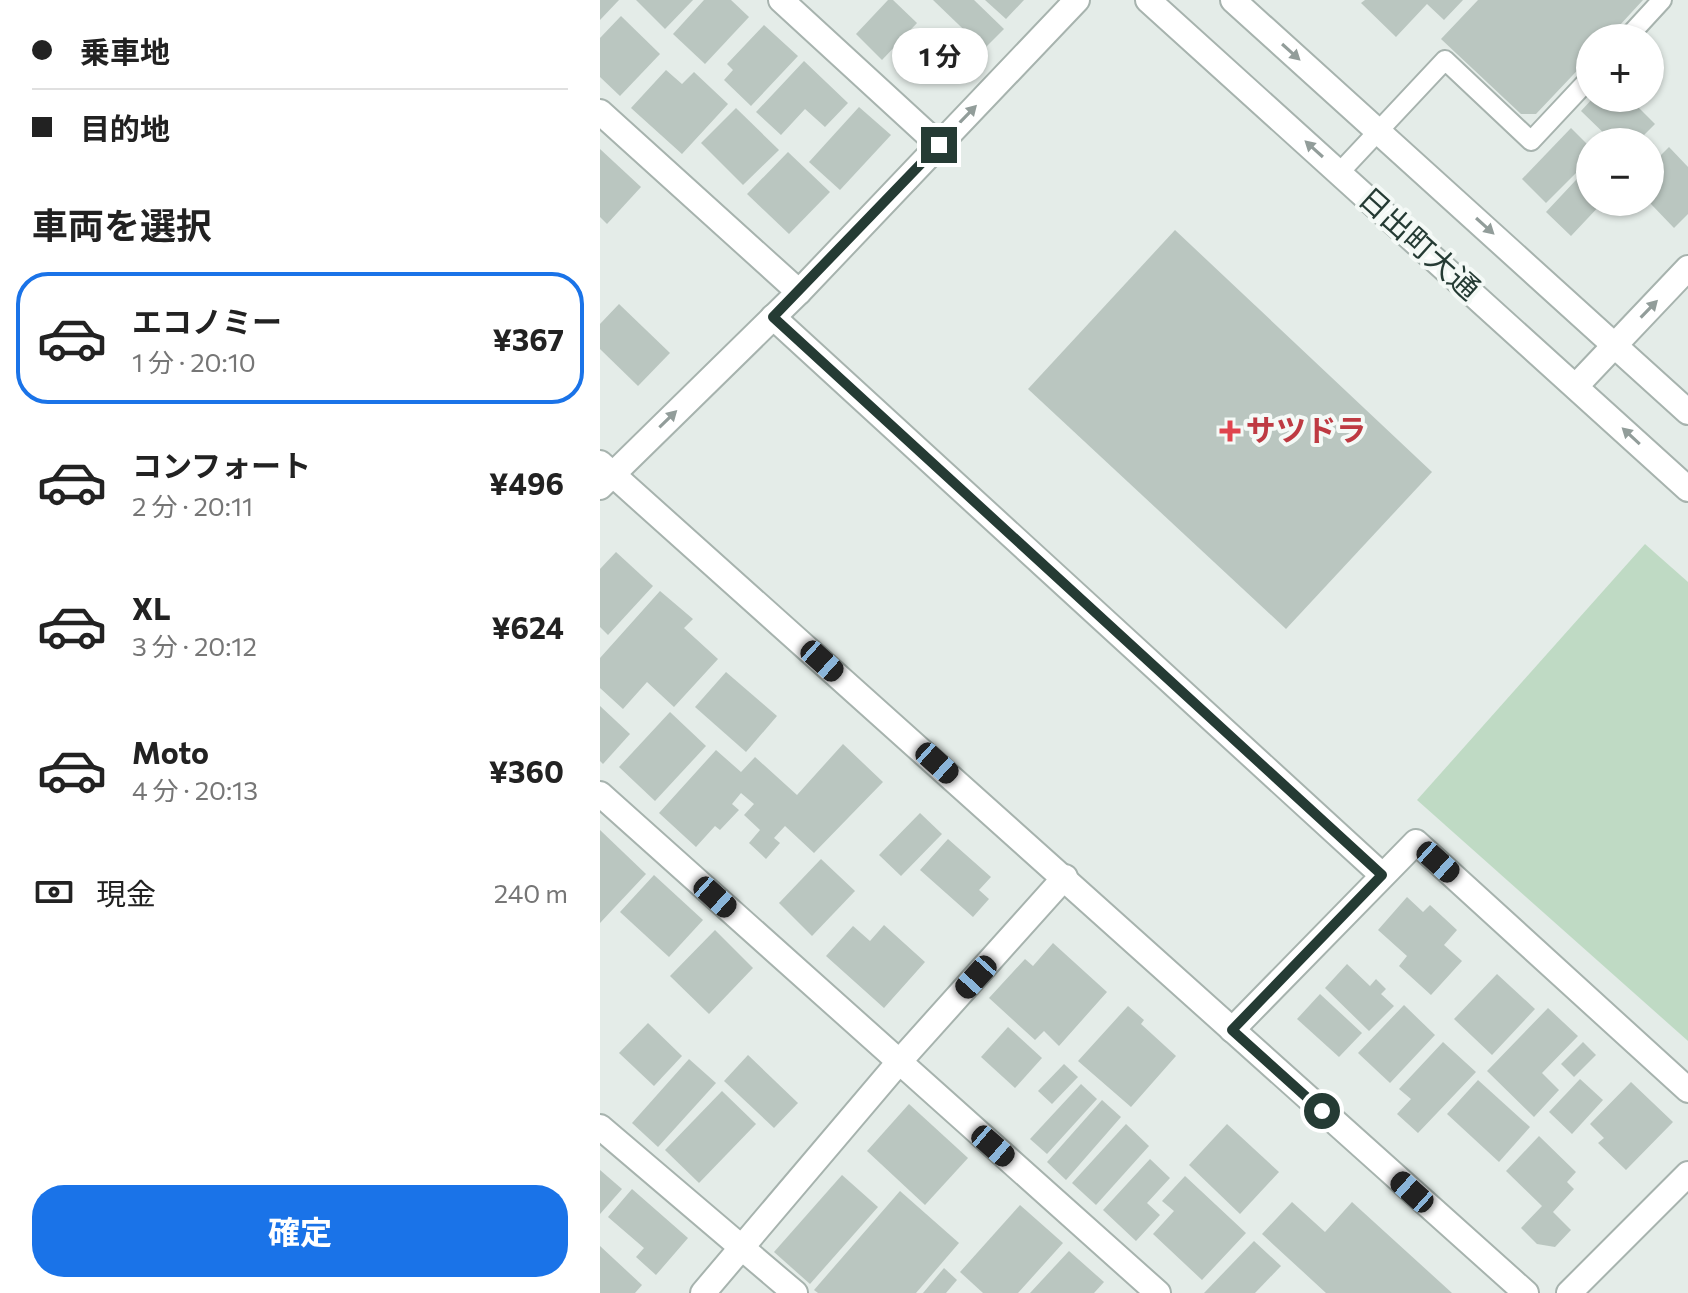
<!DOCTYPE html>
<html lang="ja">
<meta charset="utf-8">
<style>
body{margin:0;font-family:Commissioner,"Noto Sans JP",sans-serif;background:#f6f6f6;color:#222;height:100vh;display:flex;flex-direction:column;font-size:30px;white-space:nowrap}
*{box-sizing:border-box;margin:0}
p{font-size:26px;color:#767676}
.icon{flex:none;width:44px;height:44px;fill:none;stroke:currentColor;stroke-width:2;stroke-linecap:round;stroke-linejoin:round}
.map{position:relative;flex:1;overflow:hidden}
.details{display:flex;flex-direction:column;background:#fff;width:600px}
.details>*{flex:none}
.hud{display:grid;align-content:center;height:176px;padding:0 32px;background:#fff}
.fabs{position:absolute;left:976px;top:24px;display:grid;gap:16px}
.fabs a{display:grid;place-items:center;width:88px;height:88px;border-radius:50%;background:#fff;box-shadow:0 2px 6px #0004;font-size:40px}
.end{position:absolute;width:36px;height:36px;margin:-18px;border:10px solid #253b34;background:#fff;box-shadow:0 0 0 4px #fff}
.from{border-radius:50%}
.bubble{position:absolute;height:56px;border-radius:28px;background:#fff;box-shadow:0 2px 6px #0004;font-size:26px;font-weight:700;line-height:56px;text-align:center}
.car{position:absolute;width:24px;height:48px;margin:-24px -12px;border-radius:10px;box-shadow:0 0 6px 2px #0007;background:linear-gradient(#222 24%,#8ab4d8 0 40%,#222 0 76%,#8ab4d8 0 86%,#222 0)}
.hud b{display:flex;align-items:center;gap:28px;height:76px;font-size:30px}
.hud b+b{border-top:2px solid #e0e0e0}
.hud i{width:20px;height:20px;background:#222}
ul{padding:0;list-style:none}
li{display:flex;align-items:center;gap:24px;height:132px;margin:0 16px 12px;padding:0 16px;border:4px solid transparent;border-radius:32px}
li div{flex:1}
li b{display:block;font-size:30px}
li em{font-style:normal;font-weight:700}
li.on{border-color:#1a73e8}
li>.icon{width:72px;height:72px;stroke-width:1.5}
h2{padding:0 32px;font-size:36px;line-height:96px}
.pay{display:flex;align-items:center;gap:20px;height:88px;padding:0 32px;font-size:30px}
.pay p{margin-inline-start:auto}
.button{display:flex;gap:16px;margin-top:auto;padding:16px 32px}
.button a{flex:1;height:92px;border-radius:32px;background:#1a73e8;color:#fff;font-size:32px;font-weight:700;line-height:92px;text-align:center}
main{display:flex;flex:1;min-height:0}
.map>svg:first-child{display:block}
.green{fill:#bfdac4}
.building{fill:#bac6c0}
.lines{fill:none;stroke-linecap:round;stroke-linejoin:round}
.service-casing{stroke:#a7b3ae;stroke-width:22}
.minor-casing{stroke:#a7b3ae;stroke-width:28}
.tertiary-casing{stroke:#a7b3ae;stroke-width:28}
.service{stroke:#fff;stroke-width:18}
.minor{stroke:#fff;stroke-width:24}
.tertiary{stroke:#fff;stroke-width:24}
.oneway{fill:#929d9a}
.route{stroke:#253b34;stroke-width:10}
.health-dot{fill:#e0444e;stroke:#f4f9f6;stroke-width:3}
.labels{text-anchor:middle;stroke-width:8;stroke-linejoin:round;paint-order:stroke}
.street-label{font-size:30px;fill:#253b34;stroke:#f4f9f6}
.health-label{font-size:30px;font-weight:bold;fill:#be3a42;stroke:#f4f9f6;text-anchor:start}
</style>
<main>
<section class="details">
<div class="hud">
<b><i class="from"></i>乗車地</b>
<b><i></i>目的地</b>
</div>
<h2>車両を選択</h2>
<ul>
<li class="on"><svg class="icon" aria-label="car" viewBox="0 0 24 24"><path d="M5 17H2v-5l4-1 3-4h7l3 4 3 1v5h-3M9 17h6M6 11h13"/><circle cx="7" cy="17" r="2"/><circle cx="17" cy="17" r="2"/></svg><div><b>エコノミー</b><p>1 分 · 20:10</p></div><em>¥367</em></li>
<li><svg class="icon" aria-label="car" viewBox="0 0 24 24"><path d="M5 17H2v-5l4-1 3-4h7l3 4 3 1v5h-3M9 17h6M6 11h13"/><circle cx="7" cy="17" r="2"/><circle cx="17" cy="17" r="2"/></svg><div><b>コンフォート</b><p>2 分 · 20:11</p></div><em>¥496</em></li>
<li><svg class="icon" aria-label="car" viewBox="0 0 24 24"><path d="M5 17H2v-5l4-1 3-4h7l3 4 3 1v5h-3M9 17h6M6 11h13"/><circle cx="7" cy="17" r="2"/><circle cx="17" cy="17" r="2"/></svg><div><b>XL</b><p>3 分 · 20:12</p></div><em>¥624</em></li>
<li><svg class="icon" aria-label="car" viewBox="0 0 24 24"><path d="M5 17H2v-5l4-1 3-4h7l3 4 3 1v5h-3M9 17h6M6 11h13"/><circle cx="7" cy="17" r="2"/><circle cx="17" cy="17" r="2"/></svg><div><b>Moto</b><p>4 分 · 20:13</p></div><em>¥360</em></li>
</ul>
<div class="pay"><svg class="icon" aria-label="cash" viewBox="0 0 24 24"><path d="M3 7h18v10H3z"/><circle cx="12" cy="12" r="2"/></svg>現金<p>240 m</p></div>
<div class="button"><a>確定</a></div>
</section>
<div class="map">
<svg width="1088" height="1293" viewBox="0 0 1088 1293">
<rect width="100%" height="100%" fill="#e4ece8"/>
<path class="green" d="M1045,544L1088,582V1041L817,800Z"/>
<g class="building">
<path d="M0,0H19L0,20Z"/>
<path d="M36,0H93L65,29Z"/>
<path d="M104,0H131L149,17L105,64L73,34Z"/>
<path d="M288,0H293L317,23L282,60L256,34Z"/>
<path d="M333,0H374L404,29L384,49Z"/>
<path d="M385,0H424L406,19Z"/>
<path d="M765,0H863L844,20L827,4L796,37L761,3Z"/>
<path d="M878,0H1043L1008,38H990V57L936,114H921L841,39Z"/>
<path d="M21,16L60,54L20,96L0,77V38Z"/>
<path d="M164,25L198,56L151,106L124,80L133,70L127,64Z"/>
<path d="M204,61L248,103L225,127L205,109L181,135L156,112Z"/>
<path d="M66,70L82,84L94,72L128,104L82,154L31,108Z"/>
<path d="M993,98H1029L1055,124L1044,135L1054,144L1050,147V142H1013L981,111Z"/>
<path d="M259,107L291,135L240,190L209,162Z"/>
<path d="M136,108L179,150L143,185L101,143Z"/>
<path d="M971,128L990,147V159L946,203L922,179Z"/>
<path d="M1069,147L1088,167V214L1074,228L1050,203V166Z"/>
<path d="M0,149L41,187L7,224L0,217Z"/>
<path d="M188,152L230,192L189,234L147,194Z"/>
<path d="M990,165V202H1003L971,236L946,212Z"/>
<path d="M575,230L832,472L686,629L428,389Z"/>
<path d="M19,304L70,353L38,386L0,349V324Z"/>
<path d="M16,552L53,586L8,635L0,627V569Z"/>
<path d="M60,591L93,619L84,628L118,659L74,707L47,682L23,709L0,688V658Z"/>
<path d="M126,672L177,716L146,752L95,707Z"/>
<path d="M0,706L30,734L3,764L0,761Z"/>
<path d="M70,712L106,746L55,801L19,767Z"/>
<path d="M243,744L283,782L214,853L185,826L174,838L180,843L166,859L149,843L160,830L144,815L154,804L141,793L132,804L139,810L120,830L115,826L96,847L59,813L116,750L141,772L155,757L197,795Z"/>
<path d="M320,813L342,834L301,876L279,855Z"/>
<path d="M0,830L46,874L0,923Z"/>
<path d="M348,839L391,877L379,890L389,899L373,917L320,870Z"/>
<path d="M221,859L255,891L212,936L179,903Z"/>
<path d="M54,875L103,920L69,957L20,912Z"/>
<path d="M807,897L823,912L830,905L857,930L844,945L862,961L831,995L799,966L807,956L778,930Z"/>
<path d="M284,925L325,962L284,1008L226,956L253,926L270,941Z"/>
<path d="M115,930L153,968L109,1014L70,976Z"/>
<path d="M453,943L507,992L459,1046L444,1031L435,1040L389,998L425,959L433,966Z"/>
<path d="M747,964L770,986L776,979L786,989L781,994L794,1006L769,1031L725,988Z"/>
<path d="M897,974L935,1009L892,1055L854,1019Z"/>
<path d="M720,994L762,1033L739,1057L697,1019Z"/>
<path d="M804,1005L835,1035L790,1083L758,1053Z"/>
<path d="M528,1006L544,1020L541,1024L576,1056L531,1107L478,1061Z"/>
<path d="M948,1008L978,1036L942,1073L959,1090L934,1117L887,1071Z"/>
<path d="M48,1023L82,1056L54,1086L19,1053Z"/>
<path d="M408,1027L442,1058L415,1088L381,1057Z"/>
<path d="M843,1042L876,1072L818,1133L797,1114L811,1099L799,1089Z"/>
<path d="M983,1042L996,1055L974,1077L961,1064Z"/>
<path d="M148,1055L198,1103L174,1128L124,1081Z"/>
<path d="M89,1059L116,1083L58,1147L32,1123Z"/>
<path d="M464,1064L478,1077L452,1104L438,1091Z"/>
<path d="M980,1079L1003,1100L972,1134L949,1112Z"/>
<path d="M878,1080L930,1127L899,1162L847,1114Z"/>
<path d="M1031,1082L1073,1122L1026,1170L998,1143L1004,1138L990,1124Z"/>
<path d="M481,1084L497,1099L447,1154L430,1139Z"/>
<path d="M122,1091L156,1124L99,1183L65,1150Z"/>
<path d="M502,1100L521,1117L466,1180L447,1162Z"/>
<path d="M309,1104L368,1158L325,1205L267,1151Z"/>
<path d="M526,1124L549,1146L496,1205L472,1183Z"/>
<path d="M627,1124L679,1172L640,1214L589,1165Z"/>
<path d="M939,1136L976,1172L967,1182L974,1189L953,1212L971,1230L955,1247L937,1244L921,1228L942,1206L906,1171Z"/>
<path d="M550,1159L570,1178L547,1203L560,1215L536,1241L503,1210Z"/>
<path d="M0,1170L22,1189L0,1214Z"/>
<path d="M242,1175L278,1207L210,1284L174,1252Z"/>
<path d="M585,1176L646,1233L602,1280L553,1234L574,1211L562,1201Z"/>
<path d="M32,1189L88,1238L56,1275L36,1257L44,1248L8,1217Z"/>
<path d="M300,1191L359,1243L316,1293H218L214,1290Z"/>
<path d="M692,1202L725,1232L752,1202L852,1293H726L662,1234Z"/>
<path d="M420,1205L463,1243L418,1293H383L360,1272Z"/>
<path d="M654,1241L681,1266L655,1293H604Z"/>
<path d="M0,1246L42,1285L35,1293H0Z"/>
<path d="M469,1251L504,1282L494,1293H430Z"/>
<path d="M344,1268L357,1280L346,1293H323Z"/>
</g>
<g class="lines">
<defs>
<g id="service">
<path d="M1027,38L1062,0"/>
<path d="M740,172L845,60L931,141L990,78"/>
</g>
<g id="minor">
<path d="M181,0L339,145"/>
<path d="M0,112L199,292"/>
<path d="M173,317L782,875"/>
<path d="M976,386L1088,268"/>
<path d="M0,463L926,1293"/>
<path d="M0,487L199,292L477,0"/>
<path d="M0,794L558,1293"/>
<path d="M632,1030L816,842L1088,1090"/>
<path d="M0,1127L195,1293"/>
<path d="M103,1293L299,1062L465,877"/>
</g>
<g id="tertiary">
<path d="M548,0L1088,489"/>
<path d="M633,0L1088,412"/>
<path d="M969,1293L1088,1174"/>
</g>
</defs>
<use href="#service" class="service-casing"/>
<use href="#minor" class="minor-casing"/>
<use href="#tertiary" class="tertiary-casing"/>
<use href="#service" class="service"/>
<use href="#minor" class="minor"/>
<use href="#tertiary" class="tertiary"/>
</g>
<defs><path id="oneway-solid" d="M-6-.8H1V-3.2L6.5 0L1 3.2V.8H-6Z" transform="scale(2)"/></defs>
<g class="oneway">
<use href="#oneway-solid" transform="translate(691 52) rotate(42)"/>
<use href="#oneway-solid" transform="translate(368 114) rotate(-46)"/>
<use href="#oneway-solid" transform="translate(714 149) rotate(-138)"/>
<use href="#oneway-solid" transform="translate(885 226) rotate(42)"/>
<use href="#oneway-solid" transform="translate(1049 309) rotate(-46)"/>
<use href="#oneway-solid" transform="translate(68 419) rotate(-44)"/>
<use href="#oneway-solid" transform="translate(1031 436) rotate(-137)"/>
</g>
<g class="lines">
<path class="route" d="M339,145L173,317L782,875L632,1030L722,1111"/>
</g>
<path class="health-dot" d="M626 419h8v8h8v8h-8v8h-8v-8h-8v-8h8z"/>
<g class="labels">
<g class="street-label">
<text transform="translate(819 244) rotate(42)" y="10">日出町大通</text>
</g>
<g class="health-label">
<text x="646" y="441">サツドラ</text>
</g>
</g>
</svg>
<div class="fabs">
<a>+</a>
<a>−</a>
</div>
<i class="end from" style="left:722px;top:1111px"></i>
<i class="end" style="left:339px;top:145px"></i>
<div class="bubble" style="left:292px;top:28px;width:96px">1 分</div>
<i class="car" style="left:222px;top:661px;rotate:132deg"></i>
<i class="car" style="left:337px;top:763px;rotate:132deg"></i>
<i class="car" style="left:838px;top:862px;rotate:132deg"></i>
<i class="car" style="left:115px;top:897px;rotate:132deg"></i>
<i class="car" style="left:376px;top:977px;rotate:222deg"></i>
<i class="car" style="left:393px;top:1146px;rotate:131deg"></i>
<i class="car" style="left:812px;top:1192px;rotate:312deg"></i>
</div>
</main>
